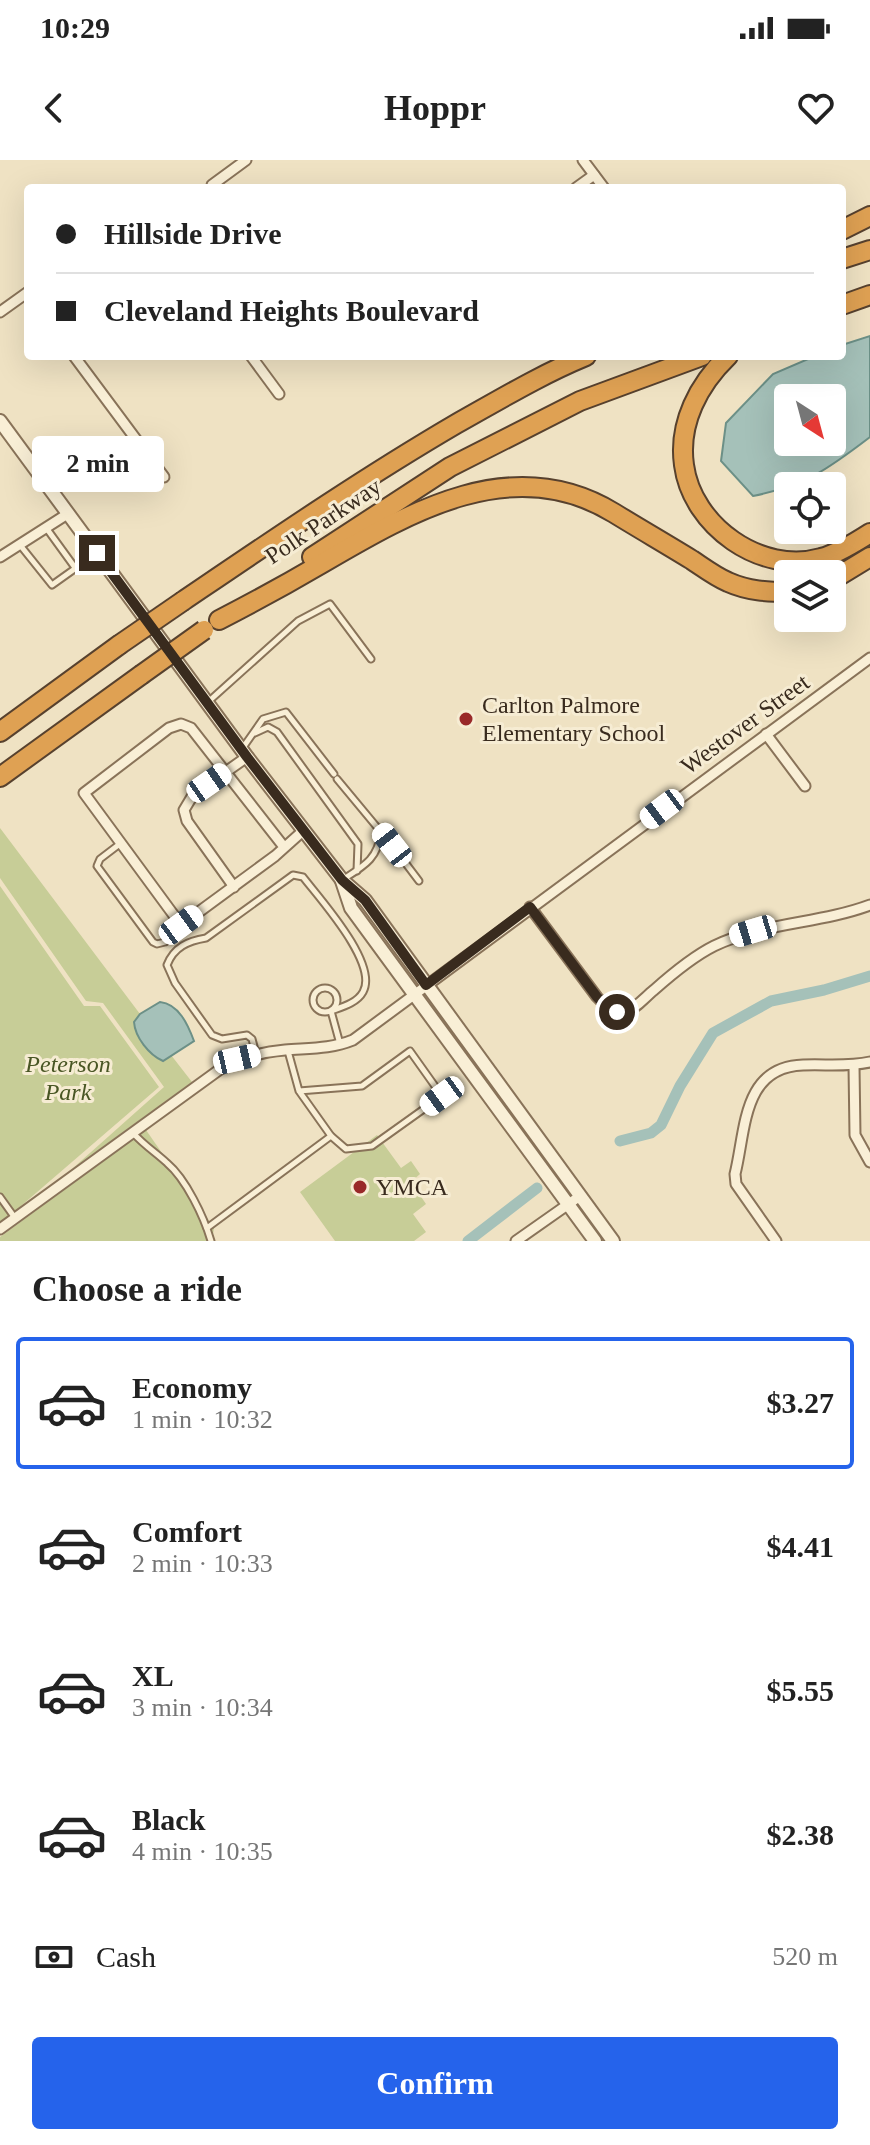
<!DOCTYPE html>
<meta charset="utf-8">
<style>
body{margin:0;font-family:Georgia,serif;background:#f6f6f6;color:#222;height:100vh;display:flex;flex-direction:column;font-size:30px;white-space:nowrap}
*{box-sizing:border-box;margin:0}
p{font-size:26px;color:#767676}
.icon{flex:none;width:44px;height:44px;fill:none;stroke:currentColor;stroke-width:2;stroke-linecap:round;stroke-linejoin:round}
.map{position:relative;height:1081px;overflow:hidden}
.side{display:flex;flex-direction:column;background:#fff;flex:1}
.side>*{flex:none}
.banner{position:absolute;left:24px;top:24px;width:822px;height:176px;border-radius:8px;box-shadow:0 8px 32px #0002;display:grid;align-content:center;height:176px;padding:0 32px;background:#fff}
.needle{width:52px;rotate:144deg}
.buttons{position:absolute;left:774px;top:224px;display:grid;gap:16px}
.buttons a{display:grid;place-items:center;width:72px;height:72px;border-radius:8px;background:#fff;box-shadow:0 8px 32px #0002;font-size:40px}
.end{position:absolute;width:36px;height:36px;margin:-18px;border:10px solid #392b1e;background:#fff;box-shadow:0 0 0 4px #fff}
.from{border-radius:50%}
.bubble{position:absolute;height:56px;border-radius:8px;background:#fff;box-shadow:0 8px 32px #0002;font-size:26px;font-weight:800;line-height:56px;text-align:center}
.car{position:absolute;width:24px;height:48px;margin:-24px -12px;border-radius:10px;box-shadow:0 0 6px 2px #0007;background:linear-gradient(#fff 24%,#345 0 40%,#fff 0 76%,#345 0 86%,#fff 0)}
.banner b{display:flex;align-items:center;gap:28px;height:76px;font-size:30px}
.banner b+b{border-top:2px solid #e0e0e0}
.banner i{width:20px;height:20px;background:#222}
ul{padding:0;list-style:none}
li{display:flex;align-items:center;gap:24px;height:132px;margin:0 16px 12px;padding:0 16px;border:4px solid transparent;border-radius:8px}
li div{flex:1}
li b{display:block;font-size:30px}
li em{font-style:normal;font-weight:800}
li.on{border-color:#2563eb}
li>.icon{width:72px;height:72px;stroke-width:1.5}
h2{padding:0 32px;font-size:36px;line-height:96px}
.pay{display:flex;align-items:center;gap:20px;height:88px;padding:0 32px;font-size:30px}
.pay p{margin-inline-start:auto}
.cta{display:flex;gap:16px;margin-top:auto;padding:16px 32px}
.cta a{flex:1;height:92px;border-radius:8px;background:#2563eb;color:#fff;font-size:32px;font-weight:800;line-height:92px;text-align:center}
.status{display:flex;justify-content:space-between;align-items:center;height:56px;padding:0 40px;background:#fff;direction:ltr}
.status svg{height:22px;fill:currentColor}
header{display:flex;justify-content:space-between;align-items:center;height:104px;padding:0 32px;background:#fff;font-size:36px;font-weight:800}
.map>svg:first-child{display:block}
.green{fill:#c7cd97}
.water{fill:#a5c1b9;stroke:#6c9087;stroke-width:2;fill-rule:evenodd}
.lines{fill:none;stroke-linecap:round;stroke-linejoin:round}
.canal{stroke:#a5c1b9;stroke-width:11}
.service-casing{stroke:#897359;stroke-width:9}
.minor-casing{stroke:#897359;stroke-width:13}
.tertiary-casing{stroke:#897359;stroke-width:16}
.motorway-casing{stroke:#57412e;stroke-width:22}
.service{stroke:#f9efd6;stroke-width:5}
.minor{stroke:#f9efd6;stroke-width:9}
.tertiary{stroke:#f9efd6;stroke-width:12}
.motorway{stroke:#dfa153;stroke-width:18}
.motorway-bridge-casing{stroke:#57412e;stroke-width:22;stroke-linecap:butt}
.motorway-bridge{stroke:#dfa153;stroke-width:18}
.route{stroke:#392b1e;stroke-width:10}
.poi-dot{fill:#992929;stroke:#f6ecd3;stroke-width:3}
.labels{text-anchor:middle;stroke-width:6;stroke-linejoin:round;paint-order:stroke}
.street-label{font-size:24px;fill:#392b1e;stroke:#f6ecd3}
.poi-label{font-size:24px;fill:#392b1e;stroke:#f6ecd3;text-anchor:start}
.park-label{font-size:24px;font-style:italic;fill:#495624;stroke:#f6ecd3}
</style>
<div class="status"><b>10:29</b><svg viewBox="0 0 49 12"><path d="M0 12V9h3v3zM5 12V6h3v6zM10 12V3h3v9zM15 12V0h3v12zM26 1h20v11H26zM47 4h2v5h-2z"/></svg></div>
<header><svg class="icon" aria-label="back" viewBox="0 0 24 24"><path d="M15 5l-7 7 7 7"/></svg>Hoppr<svg class="icon" aria-label="heart" viewBox="0 0 24 24"><path d="M12 20l-8-8c-3-5 5-10 8-4 3-6 11-1 8 4z"/></svg></header>
<div class="map">
<svg width="870" height="1081" viewBox="0 0 870 1081">
<rect width="100%" height="100%" fill="#efe2c3"/>
<g class="green">
<path d="M0,668L140,854L134,862L163,901L171,895L192,922L72,1009L164,927L103,843L86,841L0,718Z"/>
<path d="M0,726L84,846H100L159,927L0,1064Z"/>
<path d="M146,970L214,1068L212,1081H0V1077Z"/>
<path d="M377,975L401,1008L411,1001L420,1014L411,1022L426,1044L413,1054L426,1072L414,1081H335L300,1032Z"/>
</g>
<g class="water">
<path d="M870,176V277C827,310 804,326 753,336L721,301L726,263L773,214L815,196H842V185ZM788,238H832V282H788Z"/>
<path d="M160,842C179,844 188,865 194,881L163,901C149,895 135,877 134,862L140,854Z"/>
</g>
<g class="lines">
<g class="canal">
<path d="M620,981L651,973L661,965L680,926L713,873L771,841L824,830L870,816"/>
<path d="M468,1081L537,1028"/>
</g>
<defs>
<g id="service">
<path d="M47,369L76,409"/>
<path d="M20,385L52,425L97,393"/>
<path d="M208,542L298,461L330,444L371,499"/>
<path d="M255,573L268,567L277,572L358,684L357,711"/>
<path d="M242,589L263,559L286,552L334,614"/>
<path d="M337,619L381,672C378,699 364,706 342,720"/>
<path d="M382,672L419,721"/>
<path d="M121,683L100,699L97,706L153,782L157,784L165,782L180,771L181,766"/>
<circle cx="325" cy="840" r="12"/>
<path d="M288,891L299,931L331,976L346,989L372,986L442,936L410,891L362,926L299,931"/>
<path d="M256,894L252,879L247,875L222,879L212,875L175,823L167,805C174,787 188,781 206,778L293,715L303,717C320,739 379,804 363,832C357,843 342,847 331,851L340,884"/>
<path d="M133,973C145,986 155,992 167,1003C186,1019 204,1057 211,1081"/>
<path d="M0,1037L15,1058"/>
<path d="M207,1068L331,976"/>
</g>
<g id="minor">
<path d="M583,0L604,28"/>
<path d="M212,25L246,0"/>
<path d="M576,28L594,15"/>
<path d="M0,152L28,132"/>
<path d="M74,196L164,317"/>
<path d="M251,196L279,234"/>
<path d="M0,397L69,353"/>
<path d="M766,574L805,626"/>
<path d="M284,687L191,568L181,564L169,568L84,633L181,765L275,696L304,670"/>
<path d="M234,727L187,661L184,650L193,635L247,597"/>
<path d="M530,747L597,837L608,848L625,852C637,848 644,838 654,830C672,814 692,797 714,786C764,762 819,764 870,745"/>
<path d="M854,906L855,975L870,1002"/>
<path d="M0,1069L219,910C239,898 261,892 285,890C309,888 331,889 353,880L870,498"/>
<path d="M516,1081L580,1036"/>
<path d="M776,1081L736,1024L735,1014C746,970 742,907 803,905C826,904 847,907 870,902"/>
</g>
<g id="tertiary">
<path d="M0,261L247,597L342,720L365,740L613,1081"/>
<path d="M342,721L351,748L595,1081"/>
</g>
<g id="motorway">
<path d="M842,70L870,56"/>
<path d="M842,99L870,90"/>
<path d="M842,145L870,135"/>
<path d="M728,196C699,224 678,263 684,305C692,366 761,415 821,398C837,394 856,382 870,373"/>
<path d="M312,397L450,307L580,241L702,196"/>
<path d="M832,420L870,397"/>
<path d="M183,441C273,380 362,319 456,264C499,240 540,215 586,196"/>
<path d="M219,460C254,442 287,424 321,404C410,352 513,291 614,353C640,369 666,384 692,400C704,408 716,417 728,422C748,431 768,432 788,432"/>
<path d="M0,572L119,485"/>
<path d="M0,617L141,515"/>
</g>
</defs>
<use href="#service" class="service-casing"/>
<use href="#minor" class="minor-casing"/>
<use href="#tertiary" class="tertiary-casing"/>
<use href="#motorway" class="motorway-casing"/>
<use href="#service" class="service"/>
<use href="#minor" class="minor"/>
<use href="#tertiary" class="tertiary"/>
<use href="#motorway" class="motorway"/>
<defs>
<g id="motorway-bridge">
<path d="M119,485L183,441"/>
<path d="M141,515L204,470"/>
</g>
</defs>
<use href="#motorway-bridge" class="motorway-bridge-casing"/>
<use href="#motorway-bridge" class="motorway-bridge"/>
</g>
<g class="lines">
<path class="route" d="M97,393L247,597L342,720L365,740L426,825L530,747L597,837L608,848L617,852"/>
</g>
<g class="poi-dot">
<circle cx="466" cy="559" r="8"/>
<circle cx="360" cy="1027" r="8"/>
</g>
<g class="labels">
<g class="street-label">
<text transform="translate(323 361) rotate(-34)" y="8">Polk Parkway</text>
<text transform="translate(745 564) rotate(-36)" y="8">Westover Street</text>
</g>
<g class="poi-label">
<text x="482" y="553">Carlton Palmore<tspan x="482" dy="28">Elementary School</tspan></text>
<text x="376" y="1035">YMCA</text>
</g>
<g class="park-label">
<text x="68" y="912">Peterson<tspan x="68" dy="28">Park</tspan></text>
</g>
</g>
</svg>
<div class="buttons">
<a><svg class="needle" viewBox="-14 -14 28 28"><path d="M0-13l5 13h-10z" fill="#e53935"/><path d="M0 13l5-13h-10z" fill="#767676"/></svg></a>
<a><svg class="icon" aria-label="locate" viewBox="0 0 24 24"><circle cx="12" cy="12" r="6"/><path d="M12 2v4M12 18v4M2 12h4M18 12h4"/></svg></a>
<a><svg class="icon" aria-label="layers" viewBox="0 0 24 24"><path d="M12 4l9 5-9 5-9-5zM3 14l9 5 9-5"/></svg></a>
</div>
<i class="end from" style="left:617px;top:852px"></i>
<i class="end" style="left:97px;top:393px"></i>
<div class="bubble" style="left:32px;top:276px;width:132px">2 min</div>
<i class="car" style="left:209px;top:623px;rotate:55deg"></i>
<i class="car" style="left:662px;top:649px;rotate:233deg"></i>
<i class="car" style="left:392px;top:685px;rotate:322deg"></i>
<i class="car" style="left:181px;top:765px;rotate:54deg"></i>
<i class="car" style="left:753px;top:771px;rotate:253deg"></i>
<i class="car" style="left:237px;top:899px;rotate:77deg"></i>
<i class="car" style="left:442px;top:936px;rotate:234deg"></i>
<div class="banner">
<b><i class="from"></i>Hillside Drive</b>
<b><i></i>Cleveland Heights Boulevard</b>
</div>
</div>
<section class="side">
<h2>Choose a ride</h2>
<ul>
<li class="on"><svg class="icon" aria-label="car" viewBox="0 0 24 24"><path d="M5 17H2v-5l4-1 3-4h7l3 4 3 1v5h-3M9 17h6M6 11h13"/><circle cx="7" cy="17" r="2"/><circle cx="17" cy="17" r="2"/></svg><div><b>Economy</b><p>1 min · 10:32</p></div><em>$3.27</em></li>
<li><svg class="icon" aria-label="car" viewBox="0 0 24 24"><path d="M5 17H2v-5l4-1 3-4h7l3 4 3 1v5h-3M9 17h6M6 11h13"/><circle cx="7" cy="17" r="2"/><circle cx="17" cy="17" r="2"/></svg><div><b>Comfort</b><p>2 min · 10:33</p></div><em>$4.41</em></li>
<li><svg class="icon" aria-label="car" viewBox="0 0 24 24"><path d="M5 17H2v-5l4-1 3-4h7l3 4 3 1v5h-3M9 17h6M6 11h13"/><circle cx="7" cy="17" r="2"/><circle cx="17" cy="17" r="2"/></svg><div><b>XL</b><p>3 min · 10:34</p></div><em>$5.55</em></li>
<li><svg class="icon" aria-label="car" viewBox="0 0 24 24"><path d="M5 17H2v-5l4-1 3-4h7l3 4 3 1v5h-3M9 17h6M6 11h13"/><circle cx="7" cy="17" r="2"/><circle cx="17" cy="17" r="2"/></svg><div><b>Black</b><p>4 min · 10:35</p></div><em>$2.38</em></li>
</ul>
<div class="pay"><svg class="icon" aria-label="cash" viewBox="0 0 24 24"><path d="M3 7h18v10H3z"/><circle cx="12" cy="12" r="2"/></svg>Cash<p>520 m</p></div>
<div class="cta"><a>Confirm</a></div>
</section>
